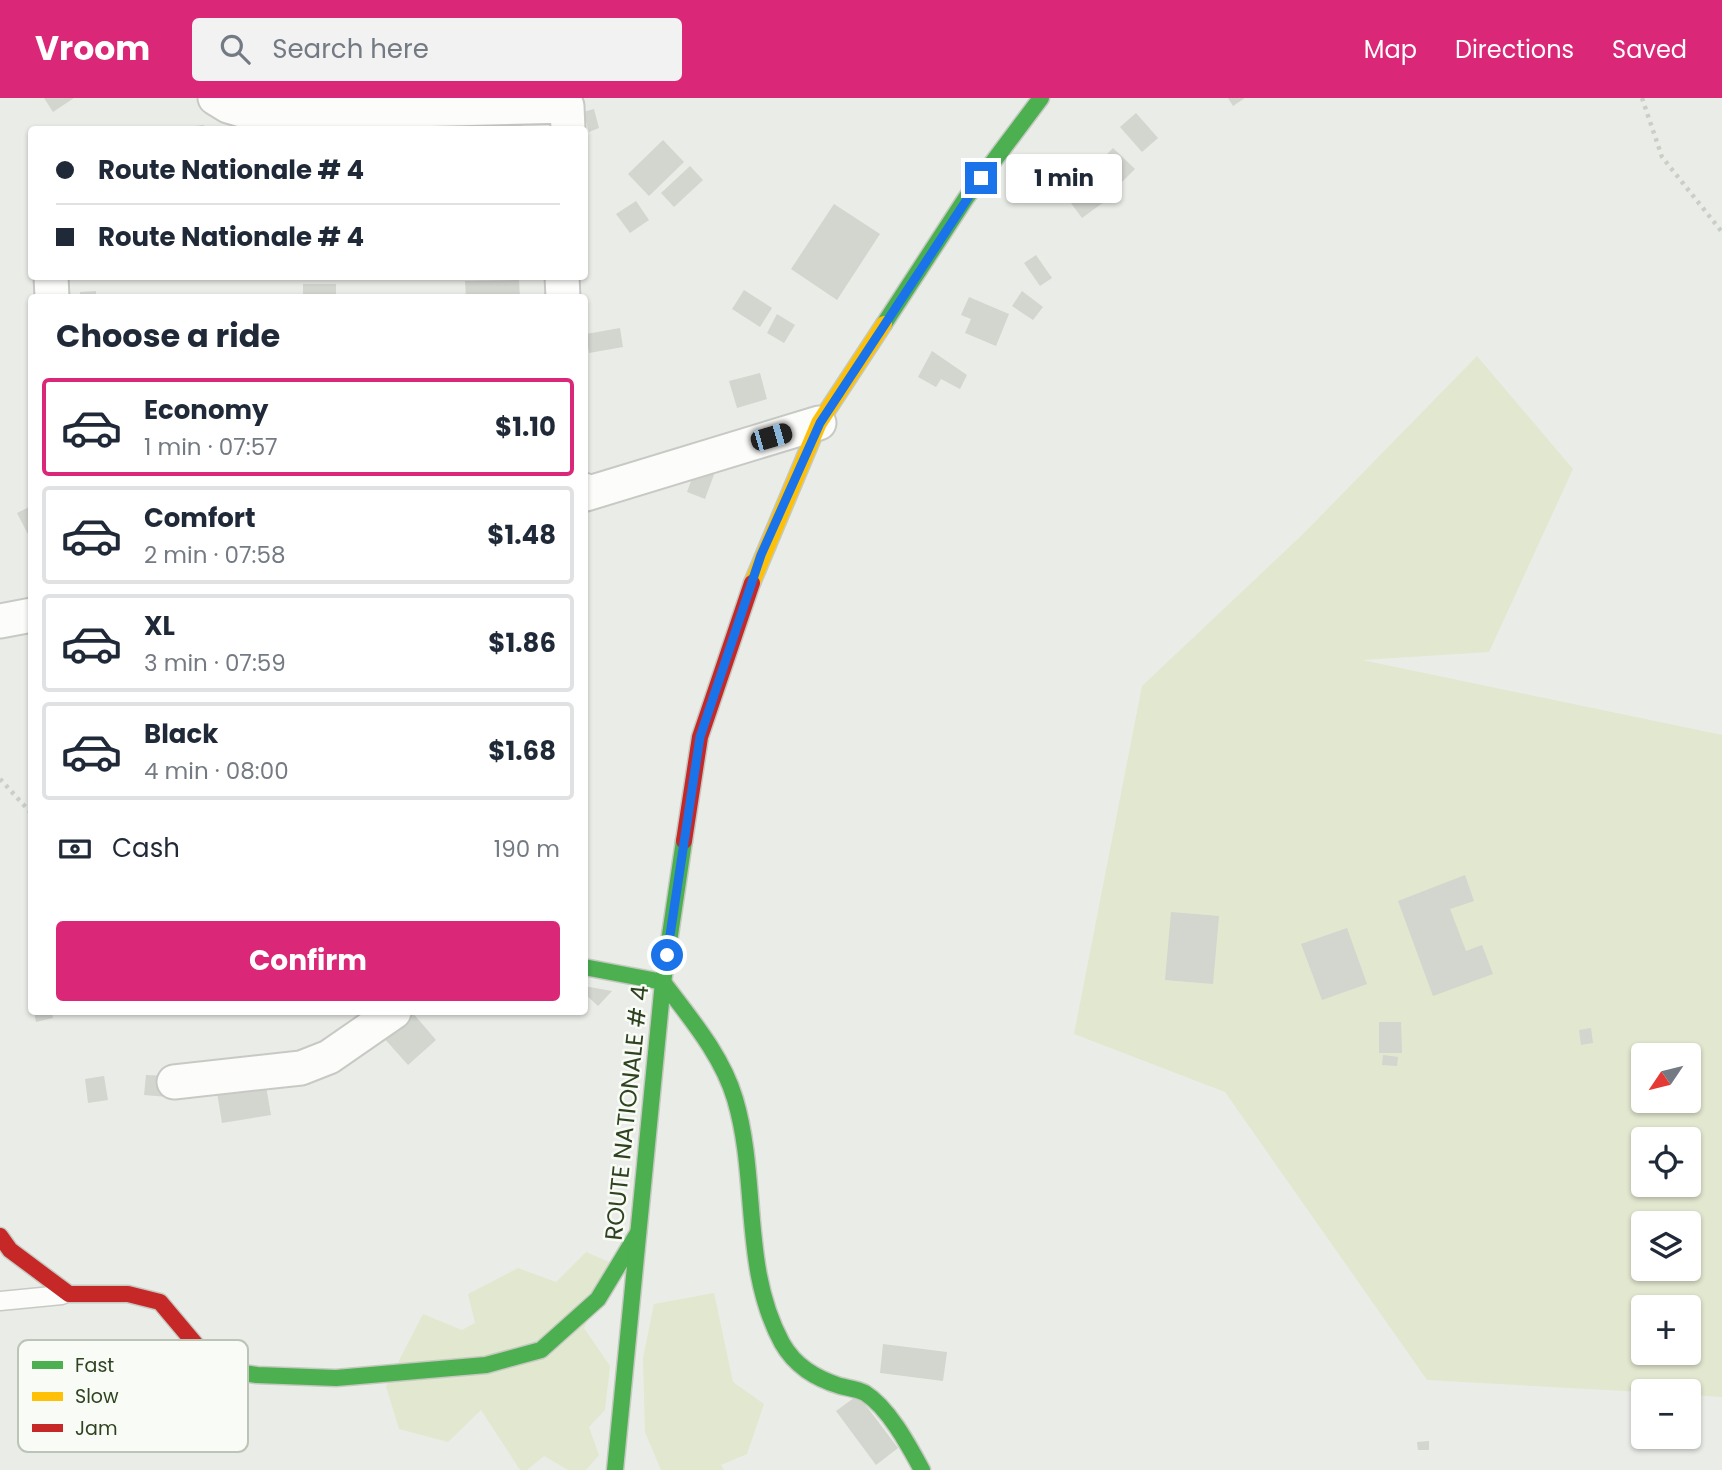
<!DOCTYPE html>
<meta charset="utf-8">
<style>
body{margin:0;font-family:Poppins,sans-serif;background:#f2f2f3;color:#1f2937;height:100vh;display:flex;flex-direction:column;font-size:26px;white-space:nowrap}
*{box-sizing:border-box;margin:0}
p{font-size:23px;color:#747a83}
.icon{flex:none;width:38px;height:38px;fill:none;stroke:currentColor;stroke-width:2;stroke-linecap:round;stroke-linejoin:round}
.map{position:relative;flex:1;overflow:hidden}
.details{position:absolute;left:28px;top:196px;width:560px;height:721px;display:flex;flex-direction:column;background:#fff;border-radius:7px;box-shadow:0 2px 5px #0004}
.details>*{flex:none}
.hud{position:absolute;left:28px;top:28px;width:560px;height:154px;border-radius:7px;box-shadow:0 2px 5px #0004;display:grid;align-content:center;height:154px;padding:0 28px;background:#fff}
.needle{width:46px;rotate:235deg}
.fabs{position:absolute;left:1631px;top:945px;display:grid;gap:14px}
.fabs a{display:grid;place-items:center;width:70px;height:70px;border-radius:7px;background:#fff;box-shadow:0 2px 5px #0004;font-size:35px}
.end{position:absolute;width:32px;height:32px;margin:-16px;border:9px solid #1a73e8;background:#fff;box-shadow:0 0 0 4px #fff}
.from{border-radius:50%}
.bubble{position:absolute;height:49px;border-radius:7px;background:#fff;box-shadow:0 2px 5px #0004;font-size:23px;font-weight:700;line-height:49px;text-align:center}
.car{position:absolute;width:21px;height:42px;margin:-21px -10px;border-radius:9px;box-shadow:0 0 5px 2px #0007;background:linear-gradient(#222 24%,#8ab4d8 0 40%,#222 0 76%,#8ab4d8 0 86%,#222 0)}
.hud b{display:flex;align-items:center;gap:24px;height:66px;font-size:26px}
.hud b+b{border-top:2px solid #e0e1e3}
.hud i{width:18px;height:18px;background:#1f2937}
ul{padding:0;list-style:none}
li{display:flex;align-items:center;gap:21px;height:98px;margin:0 14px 10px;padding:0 14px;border:4px solid #e0e1e3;border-radius:7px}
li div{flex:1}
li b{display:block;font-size:26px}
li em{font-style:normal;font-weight:700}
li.active{border-color:#db2777}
li>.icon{width:63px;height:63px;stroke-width:1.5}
h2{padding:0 28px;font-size:32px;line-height:84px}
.pay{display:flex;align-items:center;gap:18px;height:77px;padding:0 28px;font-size:26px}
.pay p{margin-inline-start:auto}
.primary-button{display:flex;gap:14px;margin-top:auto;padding:14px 28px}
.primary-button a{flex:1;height:80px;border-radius:7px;background:#db2777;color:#fff;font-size:28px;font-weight:700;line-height:80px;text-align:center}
header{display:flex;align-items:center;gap:42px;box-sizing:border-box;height:98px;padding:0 35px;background:#db2777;color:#fff}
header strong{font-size:33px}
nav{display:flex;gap:38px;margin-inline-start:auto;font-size:24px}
.search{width:490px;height:63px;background:#f2f2f3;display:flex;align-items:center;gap:18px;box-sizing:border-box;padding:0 24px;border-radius:7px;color:#747a83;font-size:26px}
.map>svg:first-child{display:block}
.green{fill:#e2e7cf;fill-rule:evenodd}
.building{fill:#d3d5cf}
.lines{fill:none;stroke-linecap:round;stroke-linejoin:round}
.lane-casing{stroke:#c7cac4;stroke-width:21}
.street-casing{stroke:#c7cac4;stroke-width:37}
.fast-casing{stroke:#c5c9c0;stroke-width:19}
.slow-casing{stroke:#c5c9c0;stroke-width:19}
.jam-casing{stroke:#c5c9c0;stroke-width:19}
.path{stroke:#c9cfc6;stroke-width:4.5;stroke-dasharray:3.5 5;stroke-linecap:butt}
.lane{stroke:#fcfcfb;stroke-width:18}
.street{stroke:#fcfcfb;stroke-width:33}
.fast{stroke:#4caf50;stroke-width:16}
.slow{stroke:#ffc107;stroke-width:16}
.jam{stroke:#c62828;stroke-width:16}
.route{stroke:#1a73e8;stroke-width:9}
.labels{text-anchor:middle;stroke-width:5;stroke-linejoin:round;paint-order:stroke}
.street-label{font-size:24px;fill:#2f4321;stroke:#f9fbf6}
.key{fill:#f9fbf6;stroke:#bcc4b6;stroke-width:2}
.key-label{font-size:19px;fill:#2f4321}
</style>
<header>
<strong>Vroom</strong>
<div class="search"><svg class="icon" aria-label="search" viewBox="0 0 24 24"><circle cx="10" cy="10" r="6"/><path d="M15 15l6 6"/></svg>Search here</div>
<nav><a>Map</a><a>Directions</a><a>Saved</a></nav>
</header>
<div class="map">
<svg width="1722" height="1372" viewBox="0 0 1722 1372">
<rect width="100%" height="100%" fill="#eaede7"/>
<g class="green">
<path d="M1477,258L1573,371L1489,554L1362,562L1722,637V1299L1689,1297V1293L1643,1294L1427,1282L1225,994L1074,936L1142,588L1303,436ZM1643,957H1689V1003H1643ZM1643,1041H1689V1087H1643ZM1643,1125H1689V1171H1643ZM1643,1209H1689V1255H1643Z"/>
<path d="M586,1154L614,1166L584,1230L610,1268L605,1312L589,1329L599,1357L586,1372H568L544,1358L527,1372H520L481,1312L448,1344L399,1331L386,1288L423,1216L462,1232L475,1225L468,1196L518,1170L556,1184Z"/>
<path d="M714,1195L733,1284L764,1306L747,1356L721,1367L724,1372H661L645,1334L643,1260L654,1206Z"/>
</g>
<g class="building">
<path d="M44,0H74L53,14Z"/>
<path d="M1228,0H1245L1233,8Z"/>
<path d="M594,11L599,30L589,34L583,14Z"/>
<path d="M1136,15L1158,40L1142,54L1120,29Z"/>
<path d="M522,23L523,32H503V24Z"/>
<path d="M204,27V32H176V30Z"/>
<path d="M663,42L684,64L649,98L628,76Z"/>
<path d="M1113,50L1135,71L1117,89L1095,68Z"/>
<path d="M1081,66L1108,101L1082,120L1056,85Z"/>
<path d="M690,68L703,82L674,109L661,95Z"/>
<path d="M636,103L649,122L630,135L616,116Z"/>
<path d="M834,106L880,136L837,202L791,171Z"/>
<path d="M1036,157L1052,180L1040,188L1024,165Z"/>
<path d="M519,182L520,200H466L465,183Z"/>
<rect x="303" y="186" width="33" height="14"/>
<path d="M744,192L772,210L760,229L732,211Z"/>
<path d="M96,193V200H80V194Z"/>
<path d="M1022,193L1043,209L1033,222L1012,208Z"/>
<path d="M969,199L1009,216L996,248L965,235L971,221L961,217Z"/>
<path d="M777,216L795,227L784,245L767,235Z"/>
<path d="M620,230L623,249L589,255L586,236Z"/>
<path d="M932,253L967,277L960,291L941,281L936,289L918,279Z"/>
<path d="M760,275L767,301L737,310L729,283Z"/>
<path d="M698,364L716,371L705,401L687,394Z"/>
<path d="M29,409L32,412V444L17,415Z"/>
<path d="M1465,777L1474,803L1450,811L1466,853L1482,847L1493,876L1433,898L1398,803Z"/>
<path d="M1171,814L1219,818L1213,886L1165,882Z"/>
<path d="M1347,830L1367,886L1322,902L1301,846Z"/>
<path d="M584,888L612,893L598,908L584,895Z"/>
<path d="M34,914H52L53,920L36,924Z"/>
<path d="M412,914L436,942L408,967L383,939Z"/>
<path d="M1379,924H1401L1402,955H1379Z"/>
<path d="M1591,930L1593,945L1581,947L1579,932Z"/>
<path d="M1383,957L1398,959L1397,968L1382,967Z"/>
<path d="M146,977L169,978L168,999L144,997Z"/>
<path d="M104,978L108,1002L88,1005L85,981Z"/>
<path d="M266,988L271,1017L222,1025L217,995Z"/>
<path d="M883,1246L947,1254L943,1283L880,1275Z"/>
<path d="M858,1297L898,1350L876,1367L836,1313Z"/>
<path d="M1429,1343V1352H1418L1417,1344Z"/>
</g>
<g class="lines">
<defs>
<path id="lane" d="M0,1203L62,1197"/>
<g id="street">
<path d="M215,0L228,8L255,16L567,8L568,32"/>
<path d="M51,178L52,200"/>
<path d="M562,178L563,200"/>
<path d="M584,392L586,396L819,325"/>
<path d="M0,523L32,517"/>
<path d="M174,984L301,970L329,959L394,914"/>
</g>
<g id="fast">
<path d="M884,226L966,100L1041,0"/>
<path d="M584,869L663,884C690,920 722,957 735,1001C759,1082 741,1169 782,1245C795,1268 815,1280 840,1288C848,1290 858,1291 865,1295C889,1310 909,1348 922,1372"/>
<path d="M208,1261L224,1272L257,1277L336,1280L486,1267L541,1252L598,1201L638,1135"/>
<path d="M615,1372L663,884L684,743"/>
</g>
<path id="slow" d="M752,485L819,325L884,226"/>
<g id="jam">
<path d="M684,743L700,639L752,485"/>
<path d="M0,1138L10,1152L69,1196H128L160,1204L208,1261"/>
</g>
</defs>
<use href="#lane" class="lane-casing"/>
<use href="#street" class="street-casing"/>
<use href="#fast" class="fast-casing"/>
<use href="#slow" class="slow-casing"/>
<use href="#jam" class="jam-casing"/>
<g class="path">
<path d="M1642,0L1662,59L1722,134"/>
<path d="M0,681L32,716"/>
</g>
<use href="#lane" class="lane"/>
<use href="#street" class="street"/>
<use href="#fast" class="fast"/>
<use href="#slow" class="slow"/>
<use href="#jam" class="jam"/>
</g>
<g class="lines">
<path class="route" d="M667,857L700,639L761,457L820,325L981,80"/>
</g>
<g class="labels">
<g class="street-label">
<text transform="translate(627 1015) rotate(-84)" y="8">ROUTE NATIONALE # 4</text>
</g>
</g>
<rect x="18" y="1242" width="230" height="112" rx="10" class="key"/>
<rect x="32" y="1263" width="31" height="8" fill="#4caf50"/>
<rect x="32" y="1294" width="31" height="9" fill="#ffc107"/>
<rect x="32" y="1326" width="31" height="8" fill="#c62828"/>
<g class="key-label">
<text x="75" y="1274">Fast</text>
<text x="75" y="1305">Slow</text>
<text x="75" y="1337">Jam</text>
</g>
</svg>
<div class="fabs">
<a><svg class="needle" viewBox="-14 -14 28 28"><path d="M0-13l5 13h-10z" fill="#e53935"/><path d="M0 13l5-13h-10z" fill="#747a83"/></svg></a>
<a><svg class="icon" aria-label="locate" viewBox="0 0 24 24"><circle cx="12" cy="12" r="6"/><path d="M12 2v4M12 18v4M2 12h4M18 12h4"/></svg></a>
<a><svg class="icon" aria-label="layers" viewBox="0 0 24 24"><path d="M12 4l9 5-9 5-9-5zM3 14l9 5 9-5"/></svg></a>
<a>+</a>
<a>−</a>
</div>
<i class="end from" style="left:667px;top:857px"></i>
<i class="end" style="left:981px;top:80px"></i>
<div class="bubble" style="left:1006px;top:56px;width:116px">1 min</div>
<i class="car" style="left:771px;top:339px;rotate:74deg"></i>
<div class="hud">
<b><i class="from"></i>Route Nationale # 4</b>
<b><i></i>Route Nationale # 4</b>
</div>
<section class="details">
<h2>Choose a ride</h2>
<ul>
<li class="active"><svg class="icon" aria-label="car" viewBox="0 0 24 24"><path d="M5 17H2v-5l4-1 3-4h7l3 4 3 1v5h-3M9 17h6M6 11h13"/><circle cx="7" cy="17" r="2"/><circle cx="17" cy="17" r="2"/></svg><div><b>Economy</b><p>1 min · 07:57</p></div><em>$1.10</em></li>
<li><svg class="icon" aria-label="car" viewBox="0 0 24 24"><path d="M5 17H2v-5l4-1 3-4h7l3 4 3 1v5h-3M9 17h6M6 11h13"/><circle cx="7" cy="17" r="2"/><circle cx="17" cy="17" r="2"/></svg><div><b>Comfort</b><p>2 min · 07:58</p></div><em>$1.48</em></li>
<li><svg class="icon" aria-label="car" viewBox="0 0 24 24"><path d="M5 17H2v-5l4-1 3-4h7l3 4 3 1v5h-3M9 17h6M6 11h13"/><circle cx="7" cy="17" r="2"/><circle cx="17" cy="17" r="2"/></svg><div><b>XL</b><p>3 min · 07:59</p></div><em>$1.86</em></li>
<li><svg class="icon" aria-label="car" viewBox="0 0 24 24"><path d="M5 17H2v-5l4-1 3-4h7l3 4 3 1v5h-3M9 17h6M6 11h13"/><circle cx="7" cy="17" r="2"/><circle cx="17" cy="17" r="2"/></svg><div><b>Black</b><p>4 min · 08:00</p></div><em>$1.68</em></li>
</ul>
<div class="pay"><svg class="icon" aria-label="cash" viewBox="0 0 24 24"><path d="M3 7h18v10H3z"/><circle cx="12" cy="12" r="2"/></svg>Cash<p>190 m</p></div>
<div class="primary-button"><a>Confirm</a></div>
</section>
</div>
